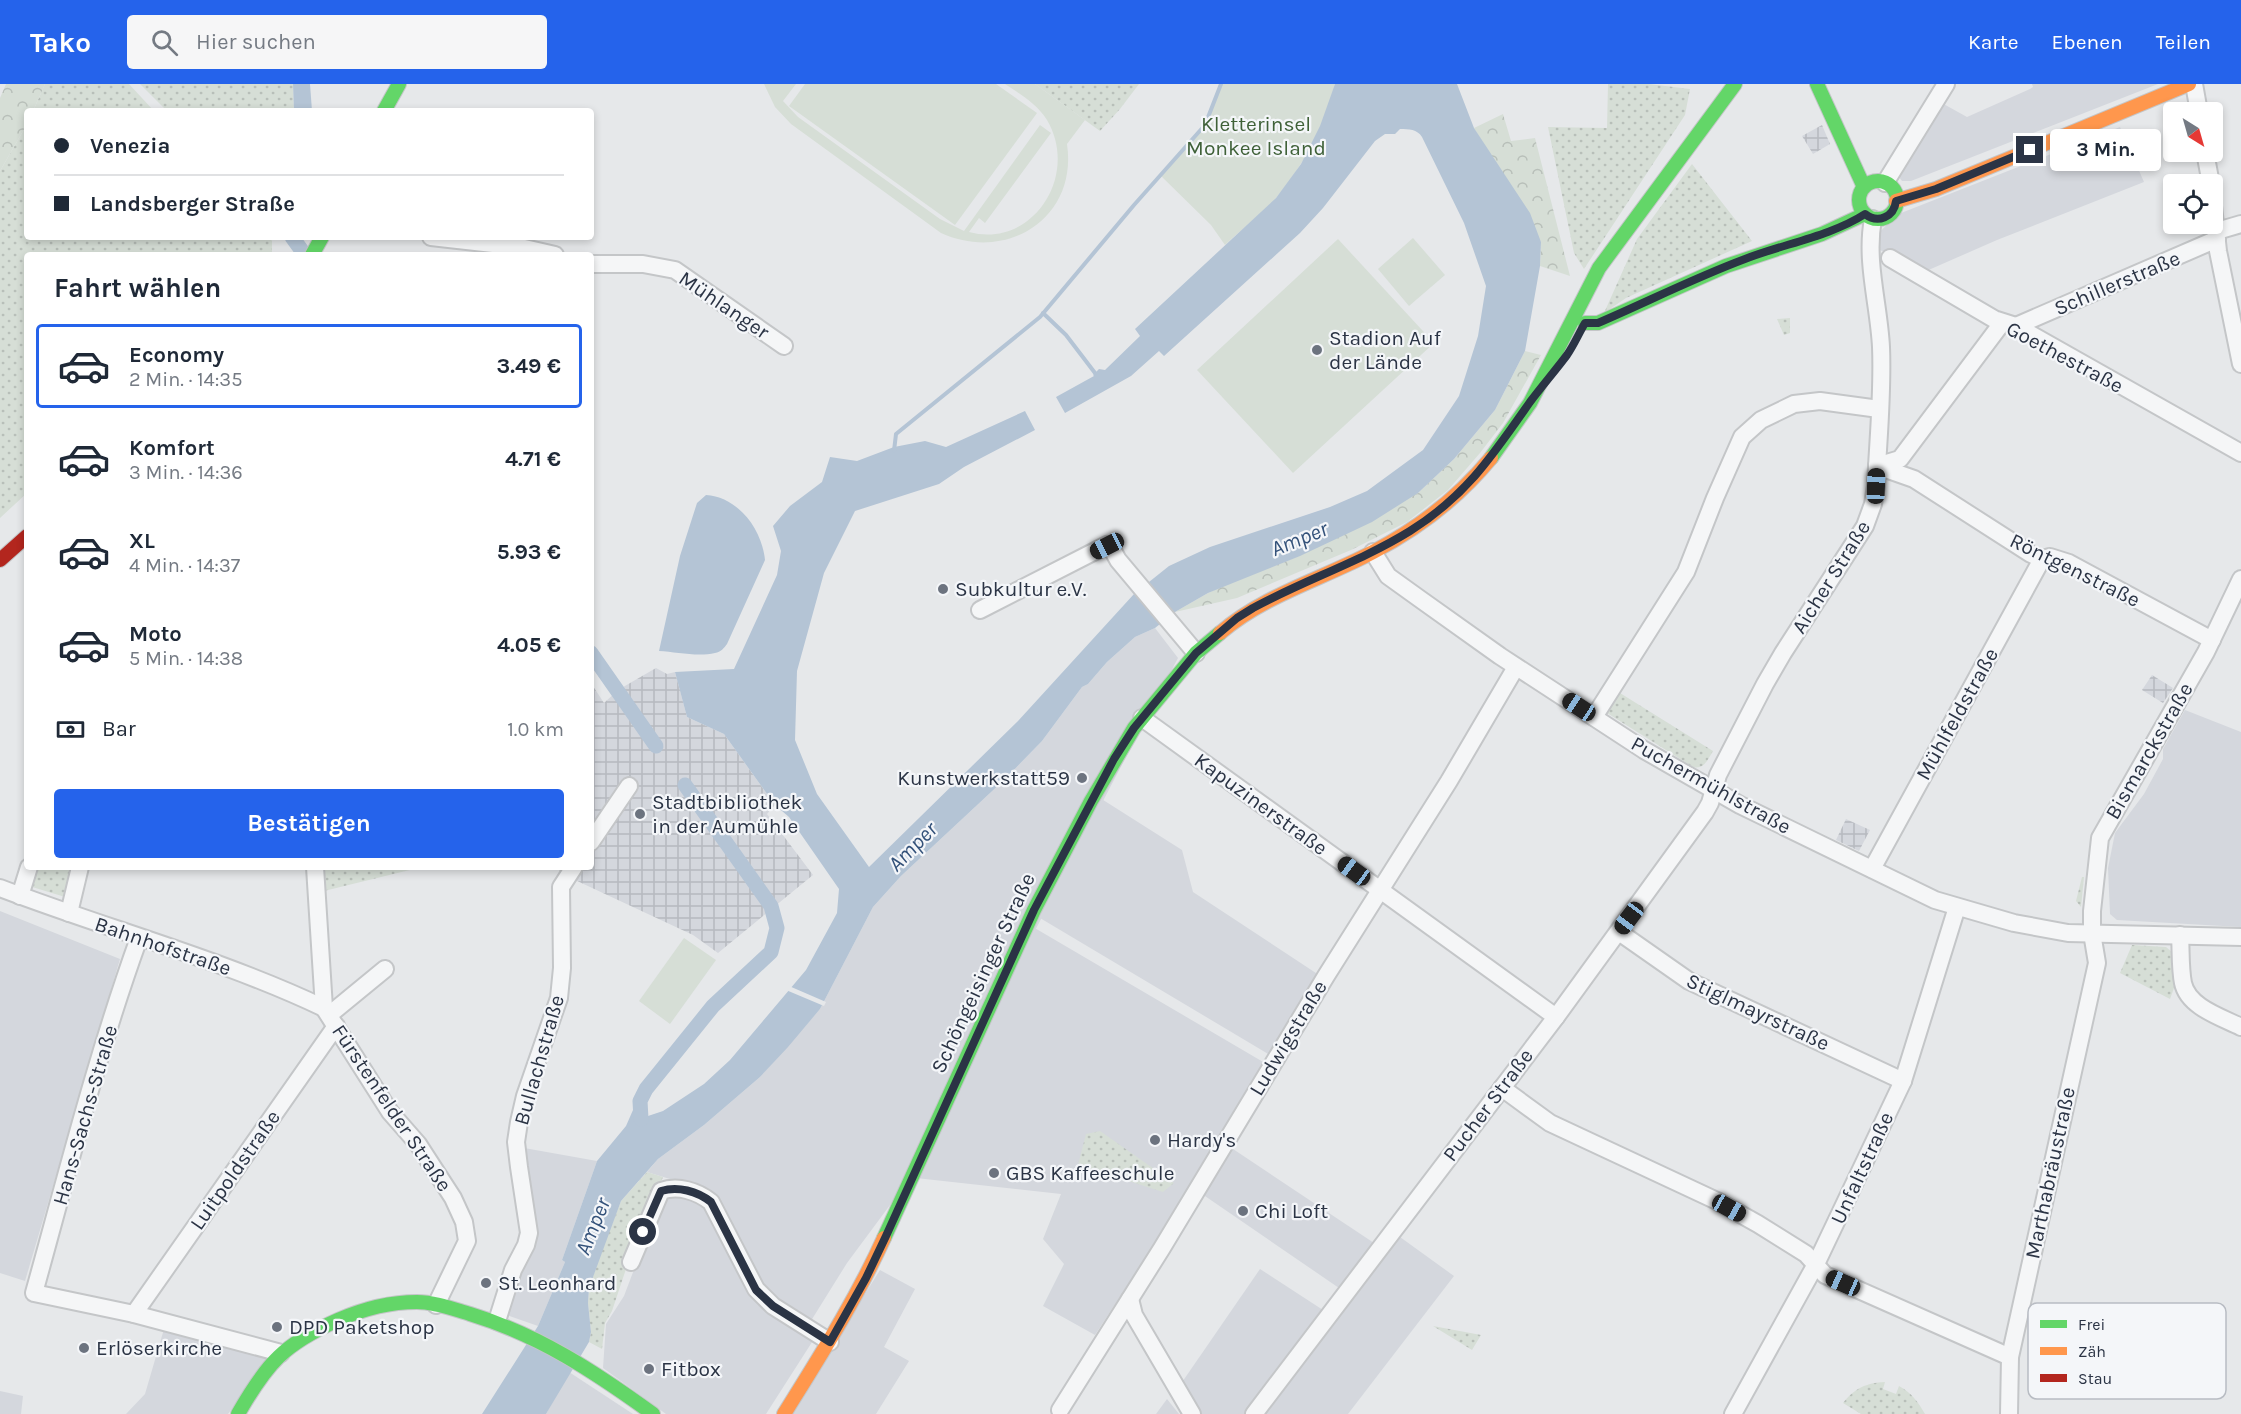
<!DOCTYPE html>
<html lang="de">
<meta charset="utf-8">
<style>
body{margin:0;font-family:Karla,sans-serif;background:#f6f6f7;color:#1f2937;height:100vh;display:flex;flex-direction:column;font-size:22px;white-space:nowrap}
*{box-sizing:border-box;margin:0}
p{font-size:20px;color:#747a83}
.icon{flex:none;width:33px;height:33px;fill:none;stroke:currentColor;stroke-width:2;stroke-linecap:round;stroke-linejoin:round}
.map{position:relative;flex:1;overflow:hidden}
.panel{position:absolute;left:24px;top:168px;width:570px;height:618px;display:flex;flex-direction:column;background:#fff;border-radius:6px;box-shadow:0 3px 9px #0003}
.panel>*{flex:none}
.guide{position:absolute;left:24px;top:24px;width:570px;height:132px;border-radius:6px;box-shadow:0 3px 9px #0003;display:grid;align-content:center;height:132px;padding:0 30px;background:#fff}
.needle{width:39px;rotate:143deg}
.controls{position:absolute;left:2163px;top:18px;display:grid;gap:12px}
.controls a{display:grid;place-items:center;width:60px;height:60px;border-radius:6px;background:#fff;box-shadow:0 3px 9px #0003;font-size:30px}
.end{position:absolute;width:27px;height:27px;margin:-14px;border:8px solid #2b3445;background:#fff;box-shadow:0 0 0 3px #fff}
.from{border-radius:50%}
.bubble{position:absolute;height:42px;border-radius:6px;background:#fff;box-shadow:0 3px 9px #0003;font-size:20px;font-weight:700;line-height:42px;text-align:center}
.car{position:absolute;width:18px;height:36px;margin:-18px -9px;border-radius:8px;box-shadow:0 0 4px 2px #0007;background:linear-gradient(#222 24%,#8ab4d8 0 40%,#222 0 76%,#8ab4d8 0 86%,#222 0)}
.guide b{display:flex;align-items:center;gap:21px;height:57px;font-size:22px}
.guide b+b{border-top:2px solid #e0e1e3}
.guide i{width:15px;height:15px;background:#1f2937}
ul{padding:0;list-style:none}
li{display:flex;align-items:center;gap:18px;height:84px;margin:0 12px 9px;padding:0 18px;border:3px solid transparent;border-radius:6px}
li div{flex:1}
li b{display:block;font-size:22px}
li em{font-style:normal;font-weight:700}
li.selected{border-color:#2563eb}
li>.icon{width:54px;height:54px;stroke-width:1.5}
h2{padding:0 30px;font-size:27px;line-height:72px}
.pay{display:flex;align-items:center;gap:15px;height:66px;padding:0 30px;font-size:22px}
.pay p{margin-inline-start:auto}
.primary-button{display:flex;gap:12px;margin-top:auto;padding:12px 30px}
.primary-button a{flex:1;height:69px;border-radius:6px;background:#2563eb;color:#fff;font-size:24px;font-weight:700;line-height:69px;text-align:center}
header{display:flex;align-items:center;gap:36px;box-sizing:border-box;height:84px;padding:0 30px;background:#2563eb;color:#fff}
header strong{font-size:28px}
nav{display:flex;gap:33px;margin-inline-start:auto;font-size:21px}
.search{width:420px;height:54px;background:#f6f6f7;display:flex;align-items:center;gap:15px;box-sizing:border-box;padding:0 21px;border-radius:6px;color:#747a83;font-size:22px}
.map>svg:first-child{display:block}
.built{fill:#d4d7dd}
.industrial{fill:url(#industrial-grid)}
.green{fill:url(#green-dots)}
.forest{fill:url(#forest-crowns)}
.pitch{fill:#d6ded6}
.water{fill:#b4c4d5}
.pier{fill:#e6e8ea}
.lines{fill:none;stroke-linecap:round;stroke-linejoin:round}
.stream{stroke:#b4c4d5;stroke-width:4}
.canal{stroke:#b4c4d5;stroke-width:15}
.street-casing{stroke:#c4c6c8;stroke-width:20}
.fast-casing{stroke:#c4c6c8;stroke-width:16}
.slow-casing{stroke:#c4c6c8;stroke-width:16}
.jam-casing{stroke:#c4c6c8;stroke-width:16}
.street{stroke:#f5f6f7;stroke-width:16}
.fast{stroke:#63d668;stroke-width:14}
.slow{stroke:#ff974d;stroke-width:14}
.jam{stroke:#b3261e;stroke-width:14}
.route{stroke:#2b3445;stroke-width:8}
.poi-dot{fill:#6c737f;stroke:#f4f6f9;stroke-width:2}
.labels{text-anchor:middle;stroke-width:4.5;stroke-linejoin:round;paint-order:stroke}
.park-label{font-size:21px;fill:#3f6138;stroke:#f4f6f9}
.street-label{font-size:21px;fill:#2b3445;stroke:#f4f6f9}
.poi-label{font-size:21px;fill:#2b3445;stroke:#f4f6f9;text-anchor:start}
.water-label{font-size:22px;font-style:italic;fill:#34527a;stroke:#f4f6f9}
.key{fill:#f4f6f9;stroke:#b8bcc3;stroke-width:1.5}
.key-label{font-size:16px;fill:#2b3445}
</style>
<header>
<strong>Tako</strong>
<div class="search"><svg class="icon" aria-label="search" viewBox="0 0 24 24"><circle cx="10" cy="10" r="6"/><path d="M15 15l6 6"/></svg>Hier suchen</div>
<nav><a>Karte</a><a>Ebenen</a><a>Teilen</a></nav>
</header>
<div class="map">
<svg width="2241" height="1330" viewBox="0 0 2241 1330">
<defs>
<pattern id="industrial-grid" width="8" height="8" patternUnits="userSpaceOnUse" patternTransform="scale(1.5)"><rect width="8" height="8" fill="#d4d7dd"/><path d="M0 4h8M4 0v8" fill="none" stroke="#b6b9bf"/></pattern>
<pattern id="green-dots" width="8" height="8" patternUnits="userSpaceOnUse" patternTransform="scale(1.5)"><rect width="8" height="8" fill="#d6ded6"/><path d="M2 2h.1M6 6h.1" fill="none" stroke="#b8bfb9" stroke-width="1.8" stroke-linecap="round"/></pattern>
<pattern id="forest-crowns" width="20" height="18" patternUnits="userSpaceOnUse" patternTransform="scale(1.5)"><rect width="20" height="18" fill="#d6ded6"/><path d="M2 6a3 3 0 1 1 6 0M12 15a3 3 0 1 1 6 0" fill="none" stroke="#b8bfb9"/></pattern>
</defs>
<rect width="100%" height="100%" fill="#e6e8ea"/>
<g class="built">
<path d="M2032,0H2158L1911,97H1902L1899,93V89L1940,18L1967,33L2030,5L2033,3Z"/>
<path d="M2120,43L2144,98L1997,156L1924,188L1876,164L1878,150L1896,131Z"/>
<path d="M1155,544L1178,574L893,1117L847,1179L809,1240L761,1202L709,1107L647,1088L658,1075L704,1041L760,993L820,925L873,823L901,792L1004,696L1042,657L1082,603L1088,600L1107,578L1135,553Z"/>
<path d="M2185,626L2241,648V843L2117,836L2110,830L2108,784L2115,749L2144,710L2163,675V665Z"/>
<path d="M1100,714L1182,766L1193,808L1325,895L1275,974L1040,834Z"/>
<path d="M0,827L120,875L25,1197L0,1189Z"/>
<path d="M1033,843L1270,982L1095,1251L1043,1222L1064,1180L1043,1155L1061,1110L916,1094Z"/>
<path d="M513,1062L597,1077L562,1176L565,1178L538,1242L504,1230L529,1151Z"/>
<path d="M1230,1063L1374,1159L1339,1204L1202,1110Z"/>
<path d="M673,1106L707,1120L734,1176L814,1255L766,1330H666L603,1284L606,1240L624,1212L663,1109Z"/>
<path d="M1400,1153L1454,1192L1348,1330H1260Z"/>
<path d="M1260,1185L1323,1226L1244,1330H1196L1176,1307Z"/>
<path d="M880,1186L915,1205L884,1263L909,1277L876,1330H790Z"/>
<path d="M164,1245L270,1272L228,1330H126L145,1310Z"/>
<path d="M569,1288L633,1330H546Z"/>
<path d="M0,1307L23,1312L21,1330H0Z"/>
<path d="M1167,1315L1179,1330H1156Z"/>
</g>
<g class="industrial">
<path d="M1822,41L1830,60L1813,70L1802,52Z"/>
<path d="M656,584L667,590L675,588L687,633L724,650L775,721L767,730L813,791L718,869L693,851L575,796L554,783H591V599L604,619L618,606Z"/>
<path d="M2152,591L2173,604L2163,619L2142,606Z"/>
<path d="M1846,735L1870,746L1859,767L1836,756Z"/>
</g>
<g class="green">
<path d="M45,0H129L154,27H33Z"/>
<path d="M140,0H293L294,27H167Z"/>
<path d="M1035,0H1139L1120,25L1100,47Z"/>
<path d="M1608,0H1649L1690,5L1685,31L1584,185L1574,169L1548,43L1607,44Z"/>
<path d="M27,40V153H269L272,157V171H27V409L0,434V87Z"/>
<path d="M1692,80L1752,157L1626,214L1604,229L1637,155Z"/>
<path d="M1790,234V249L1784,251L1777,235Z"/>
<path d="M1620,609L1713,667C1708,675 1704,686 1693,683L1607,629Z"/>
<path d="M34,783H72L65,813L29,802Z"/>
<path d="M323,783H422L324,807Z"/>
<path d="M2082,793H2084L2081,823L2076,817Z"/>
<path d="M2132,861L2166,863L2172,868L2174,904L2170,915L2120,889Z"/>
<path d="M1100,1047L1174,1099L1163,1108L1078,1081L1086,1050Z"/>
<path d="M647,1088L663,1093L630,1173L612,1227L605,1239L602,1265L589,1258L591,1248L588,1219L589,1204L603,1163L621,1117Z"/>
<path d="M1433,1242L1481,1251L1472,1266Z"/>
<path d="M1885,1298L1883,1305L1896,1310L1899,1302C1912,1309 1918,1318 1925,1330H1861L1843,1319C1855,1304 1866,1299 1885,1298Z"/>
</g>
<g class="forest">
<path d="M6,0H45L33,27H27V40L0,87V14Z"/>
<path d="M1503,30L1511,57L1535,54L1570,192L1540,182L1541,158L1474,44Z"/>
<path d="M1525,267L1541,271L1503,339L1480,369L1448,406L1407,438L1351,466L1237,514L1175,528L1208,509L1418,409L1454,375L1495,326Z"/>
</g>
<g class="pitch">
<path d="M764,0H796L783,17L798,33L940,135L964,147L1040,41L1051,49L985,139L979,134L969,148C1032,165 1080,92 1047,36C1037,20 1020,10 1005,0H1035L1085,36L1067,60C1078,134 1007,179 941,149L791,40L775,23Z"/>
<path d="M805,0H996L1037,29L955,141L789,22Z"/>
<path d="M1221,0H1335C1328,38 1301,85 1276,114C1261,131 1242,145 1225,161L1211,141L1160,91L1205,41Z"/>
<path d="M1413,154L1445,191L1409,222L1378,185Z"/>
<path d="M1338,155L1434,259L1293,389L1197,286Z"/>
<path d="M684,854L716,876L670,940L639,917Z"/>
</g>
<g class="water">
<path d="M293,0H310L312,27H294Z"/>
<path d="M1335,0H1457L1474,44L1530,129L1541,158L1540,182L1525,267L1495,326L1454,375L1418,409L1372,438L1300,472L1208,509L1175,528L1155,544L1135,553L1107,578L1088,600L1082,603L1042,657L1004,696L901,792L873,823L820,925L788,963L760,993L704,1041L658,1075L621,1117L589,1204L588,1219L591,1248L589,1258L546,1330H482L538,1242L565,1178L562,1176L597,1077L626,1042L633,1026L640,1017L646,1022L648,1032L663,1027L704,1000L730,976L806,886L837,829L839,805L789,733L775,721L724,650L687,633L675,588L734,585L777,491L781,467L773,442L790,422L822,398L830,373L857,377L894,363L925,357L946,363L1025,327L1035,346L964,383L939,400L855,427L824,489L797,587L795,656L817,710L869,783L1018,637L1134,510L1169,482L1210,463L1330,423L1367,407L1423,366L1459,312L1478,252L1486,202L1464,139L1422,53C1417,45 1409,45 1400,45L1395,50H1385L1375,57L1323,124L1300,149L1164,272L1159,267L1131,292L1065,329L1056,313L1094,292L1093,291L1099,285L1105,286L1140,252L1135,245L1276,114L1301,80L1320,42Z"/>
<path d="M706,411C738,413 762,445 765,476L727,560C724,564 721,568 715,569C698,573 676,568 659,567L680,472L697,419Z"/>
</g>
<path class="pier" d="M789,902L826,918L824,922L786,906Z"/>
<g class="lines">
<g class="stream">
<path d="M1043,229L1066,251L1095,289"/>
<path d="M894,367L896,350L1040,233L1134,121L1205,41L1221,0"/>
</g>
<g class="canal">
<path d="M292,153L305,171"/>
<path d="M591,569L656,662"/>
<path d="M641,1035L640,1017L646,1005L713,922L771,868L777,844L771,822L685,701"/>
</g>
<defs>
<g id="street">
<path d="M2194,0L2199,28"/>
<path d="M2205,68L2211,100"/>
<path d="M1885,99L1946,0"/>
<path d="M2212,113L2218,167L2241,280"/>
<path d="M2217,147L2241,140"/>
<path d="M431,153L520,163L555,171"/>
<path d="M1890,174L1994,235L2016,242L2241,369"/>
<path d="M591,180H643L675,186L784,262"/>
<path d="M2016,242L2217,155"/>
<path d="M1877,382L1914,395L2031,470L2042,475L2050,473L2069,479L2212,556"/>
<path d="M1877,382L1900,375L2002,239"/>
<path d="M1373,468L1388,492L1420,515L1500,572L1644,666L1740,721L1935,816L2014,839L2068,849L2241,853"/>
<path d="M980,526L1107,461L1112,465L1118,476L1196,569"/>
<path d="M1594,633L1686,488L1715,414L1742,353L1761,336L1794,320L1820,317L1879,325"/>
<path d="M1142,634L1556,933"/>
<path d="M591,758L629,702"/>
<path d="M315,783L324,924L390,1028L418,1060L453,1114L464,1138L467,1157L436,1221"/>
<path d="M1872,785L2042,475"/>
<path d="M0,804C107,845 221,875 324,924"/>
<path d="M20,812L29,783"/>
<path d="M69,829L80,783"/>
<path d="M1619,848L1689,897L1903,997"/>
<path d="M2180,851C2181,867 2180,884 2183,899C2188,923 2221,933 2241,943"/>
<path d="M139,854C97,970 67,1090 34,1209L134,1230L281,1269"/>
<path d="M329,931L385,885"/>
<path d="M1502,1004L1550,1039L1717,1117L1758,1140L1806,1170L1825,1191L2010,1273"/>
<path d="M631,1178L661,1107C678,1101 697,1107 711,1118L756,1205L773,1222L830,1258"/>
<path d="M1130,1215L1134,1231L1192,1330"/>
<path d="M134,1230L336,942"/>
<path d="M497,1237L513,1186L526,1161L529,1149L519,1083L516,1058L519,1038L525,1012L559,914L562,884L561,803L574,783"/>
<path d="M1060,1326L1162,1164L1326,892L1449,697L1516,583"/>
<path d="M1254,1330L1556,933L1705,728L1710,719L1718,691L1765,600L1783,569L1865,442L1873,420L1876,402C1878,356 1883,309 1881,263C1879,221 1865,177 1873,135"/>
<path d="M1733,1330L1816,1180L1903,997L1957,823"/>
<path d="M2009,1330L2010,1273L2097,879L2092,849V827L2100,754L2206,568L2241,495"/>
</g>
<g id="fast">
<path d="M1817,0L1864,103"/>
<path d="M384,27L399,0"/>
<circle cx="1878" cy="116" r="19"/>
<path d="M312,171L322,153"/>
<path d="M1585,239H1598L1726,182L1822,150L1865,130"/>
<path d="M1491,374L1530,319L1599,184L1735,0"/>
<path d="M884,1154L1034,826L1091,717L1134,644L1196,569L1220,549"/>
<path d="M238,1330C267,1279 284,1260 338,1236C363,1225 390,1218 417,1218C435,1218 453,1225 470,1230C539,1251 595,1288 653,1330"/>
</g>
<g id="slow">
<path d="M1896,117L1936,105L2189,0"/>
<path d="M1220,549C1264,511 1322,495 1373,468C1419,444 1458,414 1491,374"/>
<path d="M784,1330C820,1272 856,1216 884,1154"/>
</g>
<path id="jam" d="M0,476L27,452"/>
</defs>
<use href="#street" class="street-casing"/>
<use href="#fast" class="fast-casing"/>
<use href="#slow" class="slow-casing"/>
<use href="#jam" class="jam-casing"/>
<use href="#street" class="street"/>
<use href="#fast" class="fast"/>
<use href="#slow" class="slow"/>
<use href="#jam" class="jam"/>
</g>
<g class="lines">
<path class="route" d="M643,1148L661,1107C678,1102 697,1107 711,1118L756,1206L773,1222L830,1258L866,1194L886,1152L1034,826L1114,675L1134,644L1196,569L1237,534L1253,524C1304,496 1360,478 1410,447C1466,412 1493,371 1530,318C1542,302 1555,287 1567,271C1574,261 1579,249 1585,239H1598C1647,218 1694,194 1745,175C1783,160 1831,152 1865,130C1878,140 1894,133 1896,117L1936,105L2030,66"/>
</g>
<g class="poi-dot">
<circle cx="1317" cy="266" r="6"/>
<circle cx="943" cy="505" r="6"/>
<circle cx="1082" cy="694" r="6"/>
<circle cx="640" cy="730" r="6"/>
<circle cx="1155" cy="1056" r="6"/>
<circle cx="994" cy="1089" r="6"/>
<circle cx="1243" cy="1127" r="6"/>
<circle cx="486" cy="1199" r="6"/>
<circle cx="277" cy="1243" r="6"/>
<circle cx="84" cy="1264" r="6"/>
<circle cx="649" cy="1285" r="6"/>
</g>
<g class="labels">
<g class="park-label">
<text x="1256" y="47">Kletterinsel<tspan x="1256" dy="24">Monkee Island</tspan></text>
</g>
<g class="street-label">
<text transform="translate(2117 199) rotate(-23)" y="7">Schillerstraße</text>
<text transform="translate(724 221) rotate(34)" y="7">Mühlanger</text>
<text transform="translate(2065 273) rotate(28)" y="7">Goethestraße</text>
<text transform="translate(2075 486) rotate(26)" y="7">Röntgenstraße</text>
<text transform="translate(1831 493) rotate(-58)" y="7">Aicher Straße</text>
<text transform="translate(1957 630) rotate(-61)" y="7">Mühlfeldstraße</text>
<text transform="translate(2149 667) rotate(-60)" y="7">Bismarckstraße</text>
<text transform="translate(1711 701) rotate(29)" y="7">Puchermühlstraße</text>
<text transform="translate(1261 720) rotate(36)" y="7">Kapuzinerstraße</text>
<text transform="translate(163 862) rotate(19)" y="7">Bahnhofstraße</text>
<text transform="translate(983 889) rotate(-65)" y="7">Schöngeisinger Straße</text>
<text transform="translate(1758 928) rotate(25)" y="7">Stiglmayrstraße</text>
<text transform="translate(1288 954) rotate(-59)" y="7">Ludwigstraße</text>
<text transform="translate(539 976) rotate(-74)" y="7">Bullachstraße</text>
<text transform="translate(1488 1021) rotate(-53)" y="7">Pucher Straße</text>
<text transform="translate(392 1024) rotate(56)" y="7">Fürstenfelder Straße</text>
<text transform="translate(85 1031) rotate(-74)" y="7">Hans-Sachs-Straße</text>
<text transform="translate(1862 1084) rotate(-65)" y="7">Unfaltstraße</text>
<text transform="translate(235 1086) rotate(-55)" y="7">Luitpoldstraße</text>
<text transform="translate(2050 1089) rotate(-78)" y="7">Marthabräustraße</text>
</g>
<g class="poi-label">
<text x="1329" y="261">Stadion Auf<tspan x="1329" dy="24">der Lände</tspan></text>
<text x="955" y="512">Subkultur e.V.</text>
<text x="1070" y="701" text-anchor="end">Kunstwerkstatt59</text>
<text x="652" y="725">Stadtbibliothek<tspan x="652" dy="24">in der Aumühle</tspan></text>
<text x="1167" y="1063">Hardy's</text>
<text x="1006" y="1096">GBS Kaffeeschule</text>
<text x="1255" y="1134">Chi Loft</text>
<text x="498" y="1206">St. Leonhard</text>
<text x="289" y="1250">DPD Paketshop</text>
<text x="96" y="1271">Erlöserkirche</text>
<text x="661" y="1292">Fitbox</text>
</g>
<g class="water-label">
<text transform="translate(1299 454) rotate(-22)" y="8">Amper</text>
<text transform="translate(912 762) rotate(-45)" y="8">Amper</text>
<text transform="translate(592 1142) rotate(-68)" y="8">Amper</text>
</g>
</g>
<rect x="2028" y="1219" width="198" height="96" rx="9" class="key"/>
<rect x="2040" y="1236" width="27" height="8" fill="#63d668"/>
<rect x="2040" y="1263" width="27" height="8" fill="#ff974d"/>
<rect x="2040" y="1290" width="27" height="8" fill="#b3261e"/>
<g class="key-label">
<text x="2078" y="1246">Frei</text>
<text x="2078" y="1273">Zäh</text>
<text x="2078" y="1300">Stau</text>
</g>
</svg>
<div class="controls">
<a><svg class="needle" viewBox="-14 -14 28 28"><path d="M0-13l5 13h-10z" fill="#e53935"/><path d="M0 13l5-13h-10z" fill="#747a83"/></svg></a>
<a><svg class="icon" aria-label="locate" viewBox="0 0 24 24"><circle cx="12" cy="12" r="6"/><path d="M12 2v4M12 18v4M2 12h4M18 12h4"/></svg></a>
</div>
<i class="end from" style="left:643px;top:1148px"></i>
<i class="end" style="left:2030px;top:66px"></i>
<div class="bubble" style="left:2050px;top:45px;width:111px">3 Min.</div>
<i class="car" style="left:1876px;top:402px;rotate:2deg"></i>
<i class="car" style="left:1107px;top:462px;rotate:243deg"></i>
<i class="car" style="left:1579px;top:623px;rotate:303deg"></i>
<i class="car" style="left:1354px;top:787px;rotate:306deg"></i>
<i class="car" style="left:1629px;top:834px;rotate:217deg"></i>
<i class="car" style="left:1729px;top:1124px;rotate:119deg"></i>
<i class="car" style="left:1843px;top:1199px;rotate:294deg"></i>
<div class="guide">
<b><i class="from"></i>Venezia</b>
<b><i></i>Landsberger Straße</b>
</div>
<section class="panel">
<h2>Fahrt wählen</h2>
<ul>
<li class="selected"><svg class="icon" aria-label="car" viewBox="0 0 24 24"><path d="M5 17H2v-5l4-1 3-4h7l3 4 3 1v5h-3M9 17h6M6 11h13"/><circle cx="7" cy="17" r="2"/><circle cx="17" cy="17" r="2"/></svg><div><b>Economy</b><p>2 Min. · 14:35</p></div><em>3.49 €</em></li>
<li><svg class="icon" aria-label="car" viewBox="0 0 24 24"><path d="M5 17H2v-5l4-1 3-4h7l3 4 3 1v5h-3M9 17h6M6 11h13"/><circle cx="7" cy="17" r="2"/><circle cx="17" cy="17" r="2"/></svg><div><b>Komfort</b><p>3 Min. · 14:36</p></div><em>4.71 €</em></li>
<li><svg class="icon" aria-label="car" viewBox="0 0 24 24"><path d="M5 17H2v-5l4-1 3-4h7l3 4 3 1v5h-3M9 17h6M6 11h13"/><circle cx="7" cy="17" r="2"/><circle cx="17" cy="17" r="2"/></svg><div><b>XL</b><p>4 Min. · 14:37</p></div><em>5.93 €</em></li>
<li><svg class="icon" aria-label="car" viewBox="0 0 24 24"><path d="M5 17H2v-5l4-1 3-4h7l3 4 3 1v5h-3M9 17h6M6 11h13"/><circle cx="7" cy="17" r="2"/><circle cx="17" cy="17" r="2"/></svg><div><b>Moto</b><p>5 Min. · 14:38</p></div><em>4.05 €</em></li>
</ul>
<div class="pay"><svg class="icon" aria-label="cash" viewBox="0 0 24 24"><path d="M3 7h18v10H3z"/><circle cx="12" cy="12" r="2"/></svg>Bar<p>1.0 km</p></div>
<div class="primary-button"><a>Bestätigen</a></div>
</section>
</div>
